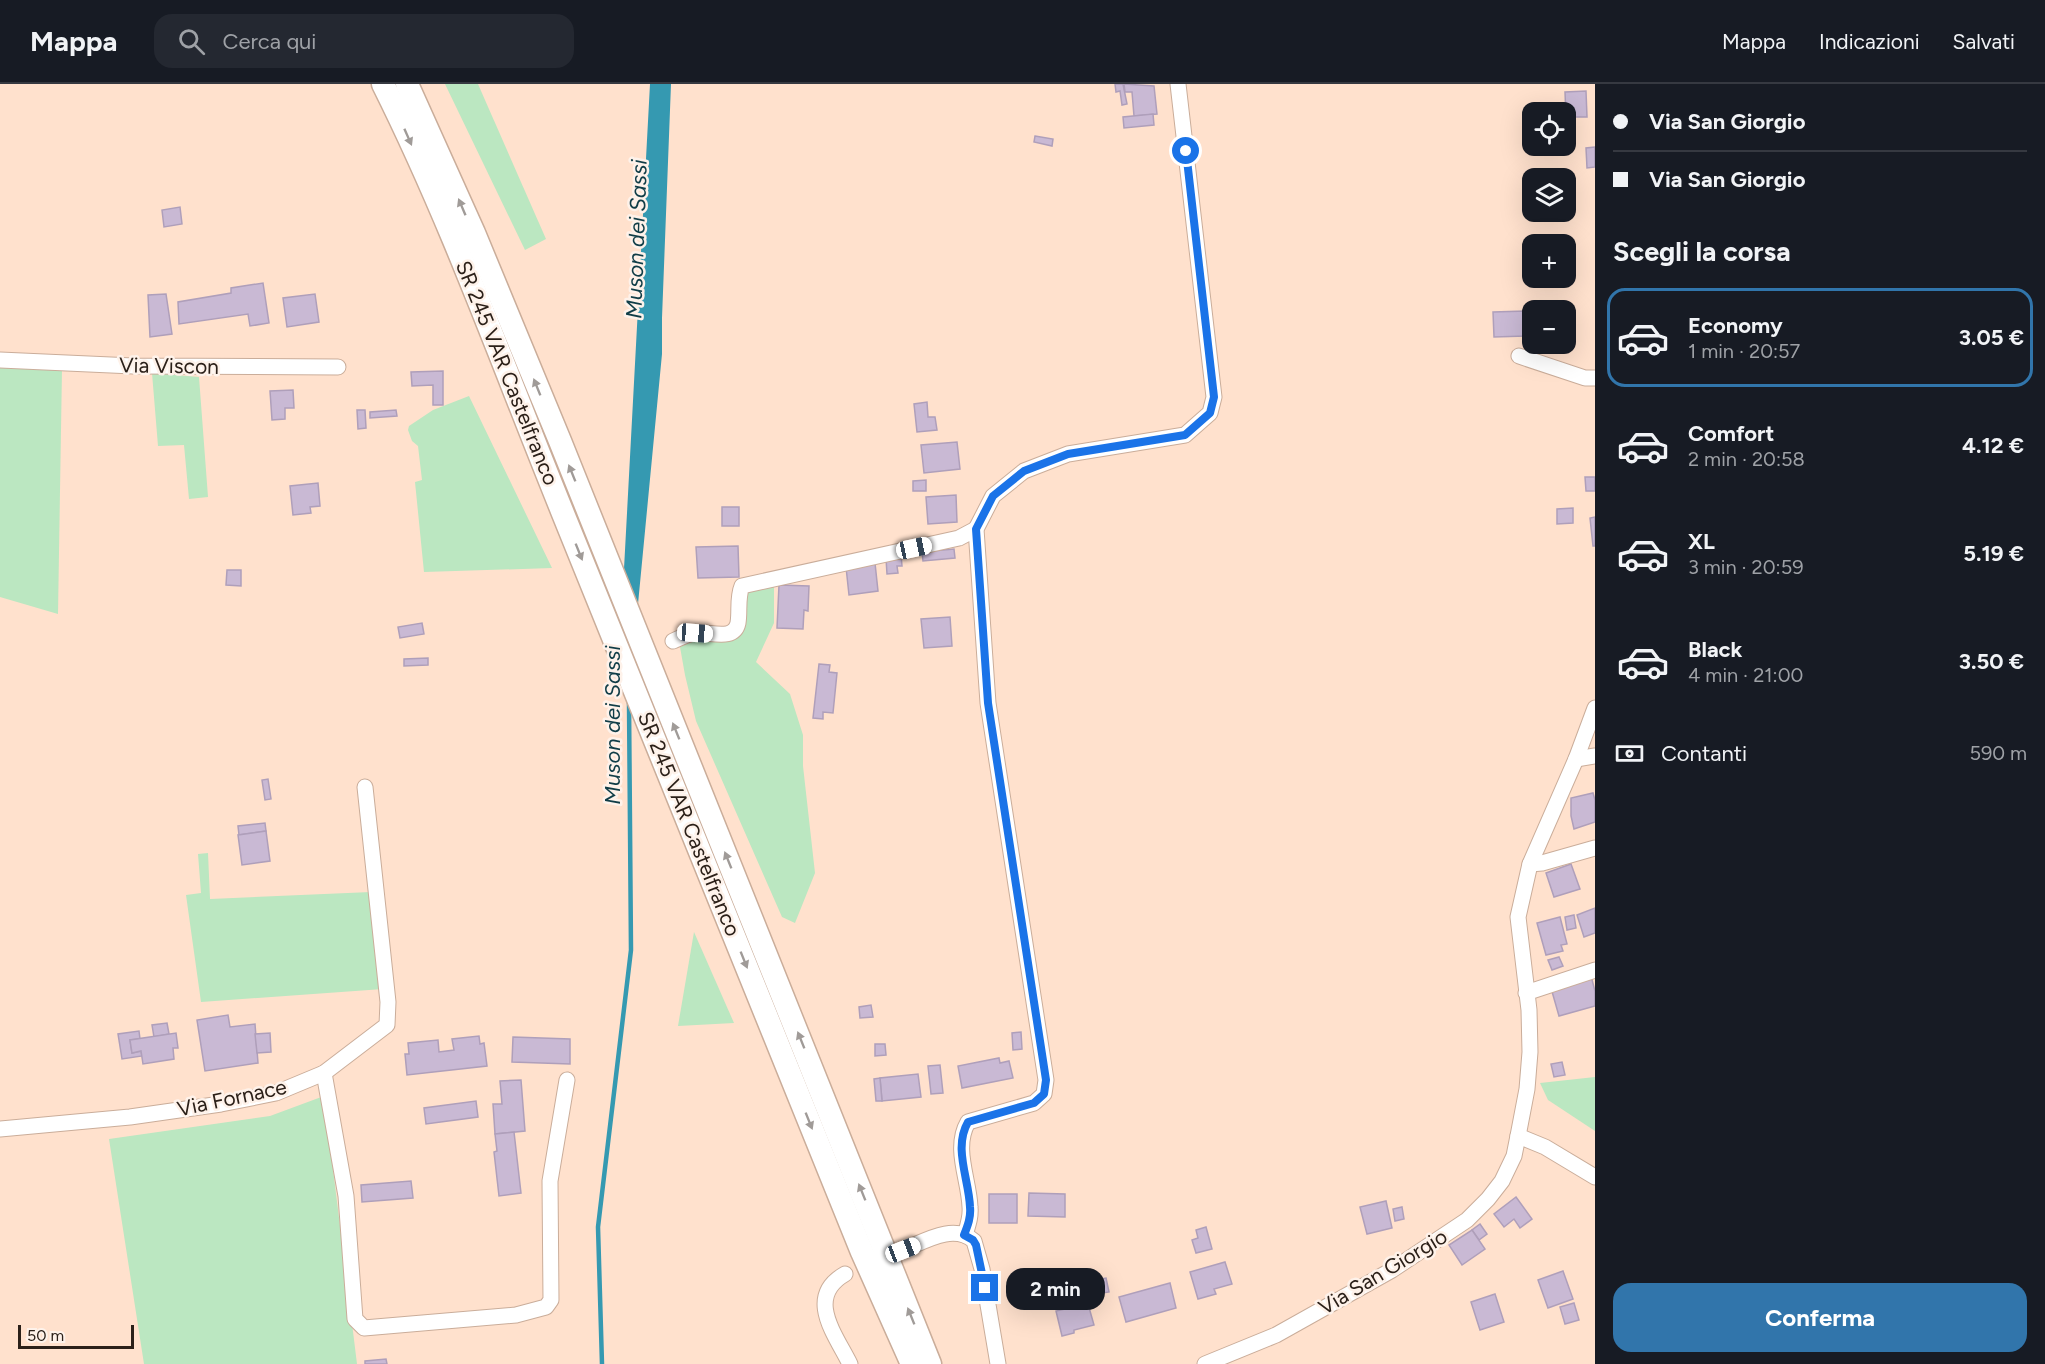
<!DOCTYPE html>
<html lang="it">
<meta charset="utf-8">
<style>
body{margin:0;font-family:Figtree,sans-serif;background:#242831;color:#f1f3f6;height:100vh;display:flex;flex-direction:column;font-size:22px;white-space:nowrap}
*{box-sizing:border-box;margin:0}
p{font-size:20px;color:#9ea1a6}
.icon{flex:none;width:33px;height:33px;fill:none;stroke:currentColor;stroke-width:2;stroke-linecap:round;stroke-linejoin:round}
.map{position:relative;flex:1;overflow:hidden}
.side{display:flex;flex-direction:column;background:#171b24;width:450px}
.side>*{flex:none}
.hud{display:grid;align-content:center;height:132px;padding:0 18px;background:#171b24}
.buttons{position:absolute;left:1522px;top:18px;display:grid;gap:12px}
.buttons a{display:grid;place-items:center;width:54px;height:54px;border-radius:12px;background:#171b24;box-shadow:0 6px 24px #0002;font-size:30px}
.scale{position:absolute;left:18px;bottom:15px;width:116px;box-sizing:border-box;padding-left:6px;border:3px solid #2b2019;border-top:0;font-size:16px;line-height:21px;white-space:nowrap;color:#2b2019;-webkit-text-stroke:4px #fef2ea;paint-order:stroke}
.end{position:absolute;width:27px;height:27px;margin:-14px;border:8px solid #1a73e8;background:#fff;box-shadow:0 0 0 3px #fff}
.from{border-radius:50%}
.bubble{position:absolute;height:42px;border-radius:18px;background:#171b24;box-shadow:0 6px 24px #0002;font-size:20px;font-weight:700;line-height:42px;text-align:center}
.car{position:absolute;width:18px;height:36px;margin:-18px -9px;border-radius:8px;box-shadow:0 0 4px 2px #0007;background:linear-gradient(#fff 24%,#345 0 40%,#fff 0 76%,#345 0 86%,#fff 0)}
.hud b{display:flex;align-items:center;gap:21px;height:57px;font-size:22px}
.hud b+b{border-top:2px solid #363941}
.hud i{width:15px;height:15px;background:#f1f3f6}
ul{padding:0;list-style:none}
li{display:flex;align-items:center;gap:18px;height:99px;margin:0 12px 9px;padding:0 6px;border:3px solid transparent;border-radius:18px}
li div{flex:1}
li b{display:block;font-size:22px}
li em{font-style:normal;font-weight:700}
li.on{border-color:#3175ab}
li>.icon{width:54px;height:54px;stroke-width:1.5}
h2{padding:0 18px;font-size:27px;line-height:72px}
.pay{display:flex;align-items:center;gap:15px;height:66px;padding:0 18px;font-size:22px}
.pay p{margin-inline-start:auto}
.action{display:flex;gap:12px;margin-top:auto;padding:12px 18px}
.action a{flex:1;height:69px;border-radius:18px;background:#3175ab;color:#fff;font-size:24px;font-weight:700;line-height:69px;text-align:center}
header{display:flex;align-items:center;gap:36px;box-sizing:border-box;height:84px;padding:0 30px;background:#171b24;border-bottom:2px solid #363941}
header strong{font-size:28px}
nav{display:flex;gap:33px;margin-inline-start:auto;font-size:21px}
.search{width:420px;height:54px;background:#242831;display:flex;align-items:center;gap:15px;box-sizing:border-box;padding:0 21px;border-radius:18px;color:#9ea1a6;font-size:22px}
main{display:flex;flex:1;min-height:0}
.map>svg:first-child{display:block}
.green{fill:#bbe7c1}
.water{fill:#3599b1}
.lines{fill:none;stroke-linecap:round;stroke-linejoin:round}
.stream{stroke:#3599b1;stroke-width:4.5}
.building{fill:#c9b9d4;stroke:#af9fba;stroke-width:1.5}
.minor-casing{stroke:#caad9a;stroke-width:17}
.highway-casing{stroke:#caad9a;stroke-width:25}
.minor{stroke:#fff;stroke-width:15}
.highway{stroke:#fff;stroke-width:22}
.oneway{fill:#a09b98}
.route{stroke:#1a73e8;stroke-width:8}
.labels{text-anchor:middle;stroke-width:5;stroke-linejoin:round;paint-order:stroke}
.street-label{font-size:21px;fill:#2b2019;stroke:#fef2ea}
.water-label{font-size:22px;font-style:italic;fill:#103d47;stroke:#fef2ea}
</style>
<header>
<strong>Mappa</strong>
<div class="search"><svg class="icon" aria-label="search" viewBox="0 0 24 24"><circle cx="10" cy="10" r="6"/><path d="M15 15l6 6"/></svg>Cerca qui</div>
<nav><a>Mappa</a><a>Indicazioni</a><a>Salvati</a></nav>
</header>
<main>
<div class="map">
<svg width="1595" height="1280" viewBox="0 0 1595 1280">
<rect width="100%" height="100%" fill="#ffe1cd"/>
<g class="green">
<path d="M445,0H478L546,155L525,166Z"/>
<path d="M0,282L62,285L58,530L0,513Z"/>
<path d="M152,289L199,293L208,413L189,415L184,361L158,362Z"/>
<path d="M469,312L552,484L424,488L415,398L422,396L418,362L412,357L408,346L409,342L433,326Z"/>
<path d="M774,503V539L756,578L790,610L803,651V682L815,789L795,839L782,833L696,637L685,591L680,563L696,556L736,555L741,546L745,507Z"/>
<path d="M208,769L210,815L371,808L383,905L201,918L186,811L201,809L198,770Z"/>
<path d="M694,848L734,939L678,942Z"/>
<path d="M1595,993V1047L1548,1016L1540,999Z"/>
<path d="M324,1012L357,1280H144L109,1055L270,1032Z"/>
</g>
<path class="water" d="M650,0H671L662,234V270L638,520L624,485Z"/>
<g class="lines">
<path class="stream" d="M602,1280L598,1143L631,866L629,617"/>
</g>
<g class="building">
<path d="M1115,0H1123L1127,20L1122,21L1120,7L1116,8Z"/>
<path d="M1124,0L1154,2L1157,30L1134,32L1132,8H1125Z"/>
<path d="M1586,7L1587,33H1566L1565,8Z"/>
<path d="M1153,30L1154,41L1124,44L1123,33Z"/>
<path d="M1035,52L1053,55L1052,62L1034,58Z"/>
<path d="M1595,63V83L1587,84L1586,64Z"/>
<path d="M180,123L182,140L164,143L162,126Z"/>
<path d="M263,199L269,239L250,242L248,230L179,240L178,218L231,209V204Z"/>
<path d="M166,210L172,250L150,253L148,211Z"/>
<path d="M315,210L319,238L287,243L283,214Z"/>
<path d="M1526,227L1527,252L1494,253L1493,228Z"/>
<path d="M443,287V321H433V301L412,302L411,288Z"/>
<path d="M293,306L294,324H285V335L272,336L270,307Z"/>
<path d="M927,318L928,333H935L937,346L917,348L914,320Z"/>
<path d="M357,326H365L366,344L358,345Z"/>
<path d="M396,326L397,332L370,334V328Z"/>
<path d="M957,358L960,385L924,389L921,361Z"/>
<path d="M1585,393H1595V407H1586Z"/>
<path d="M926,396V407H913V397Z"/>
<path d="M318,399L320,422L310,423L311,429L293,431L290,402Z"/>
<path d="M956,411L957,438L928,440L926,413Z"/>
<rect x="722" y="423" width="17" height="19"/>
<path d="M1573,424V439L1557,440V425Z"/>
<path d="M1595,433V462H1593L1590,434Z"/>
<path d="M738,462L739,493L698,494L696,463Z"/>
<path d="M954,465L955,474L923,477L922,468Z"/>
<path d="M901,470L902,482H897L898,489L887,490L886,474Z"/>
<path d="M875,479L878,507L849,511L846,483Z"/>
<path d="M227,486H241V502L226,501Z"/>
<path d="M779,501L809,502L808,527L804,526L803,545L777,544Z"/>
<path d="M950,533L952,562L924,564L921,535Z"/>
<path d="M422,539L424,550L400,554L398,543Z"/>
<path d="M428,574V581L404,582V575Z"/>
<path d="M819,580L830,581L829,588L837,589L833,629L823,628V635L813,634Z"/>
<path d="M268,695L271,715L265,716L262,696Z"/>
<path d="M1593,709L1595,716V738L1574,745L1571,732V714Z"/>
<path d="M265,739L266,747L239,751L238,742Z"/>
<path d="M266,747L270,777L242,781L238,751Z"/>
<path d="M1571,780L1580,805L1554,813L1546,789Z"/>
<path d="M1595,824V849L1584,853L1577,831Z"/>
<path d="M1574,831L1576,844L1567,846L1565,833Z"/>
<path d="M1560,833L1567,860L1561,861L1563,867L1546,871L1537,839Z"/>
<path d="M1559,873L1563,882L1552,886L1548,876Z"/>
<path d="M1591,892L1595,907V922L1559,932L1551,904Z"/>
<path d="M871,921L873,933L860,934L859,923Z"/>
<path d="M228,931L230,943L255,940L258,979L205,987L197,936Z"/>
<path d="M167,939L169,950L154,953L152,941Z"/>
<path d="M139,947L140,955L130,956L132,969L141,967L142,972L122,975L118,950Z"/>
<path d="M1021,948L1022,965L1013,966L1012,949Z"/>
<path d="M176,949L178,964H173L174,975L143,980L141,967L132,969L130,956Z"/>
<path d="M270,949L271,968L257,969L255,950Z"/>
<path d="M479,952L480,960L484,959L487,982L407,991L405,970H409L408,959L438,956L439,968L454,966L452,955Z"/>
<path d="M513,953L570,955V980L512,978Z"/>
<path d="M875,960H885L886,971L875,972Z"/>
<path d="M999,974L1000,979L1009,977L1013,994L962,1004L958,982Z"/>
<path d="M1562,978L1565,991L1554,993L1551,980Z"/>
<path d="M940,981L943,1009L931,1010L928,982Z"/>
<path d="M918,990L921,1013L882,1017L880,994Z"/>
<path d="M880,994L882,1017H876L874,995Z"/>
<path d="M521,996L525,1047L495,1050L493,1020H502L500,997Z"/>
<path d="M476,1017L478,1033L426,1040L424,1024Z"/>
<path d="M514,1048L521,1109L499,1112L494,1068L497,1067L495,1050Z"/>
<path d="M411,1097L413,1114L362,1118L361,1101Z"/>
<path d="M1029,1109L1065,1110V1133L1028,1132Z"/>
<rect x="989" y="1110" width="28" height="29"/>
<path d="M1516,1113L1532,1135L1520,1144L1514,1135L1504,1143L1494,1130Z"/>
<path d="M1386,1117L1392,1144L1367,1150L1360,1123Z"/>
<path d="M1402,1123L1404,1135L1395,1137L1393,1125Z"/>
<path d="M1480,1140L1487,1150L1479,1156L1472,1146Z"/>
<path d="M1206,1143L1212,1165L1196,1169L1192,1156L1198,1154L1196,1146Z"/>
<path d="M1472,1146L1485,1165L1462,1181L1449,1161Z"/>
<path d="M1225,1178L1232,1200L1214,1205L1216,1210L1198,1215L1190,1188Z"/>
<path d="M1563,1187L1573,1215L1548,1224L1538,1196Z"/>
<path d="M1106,1194L1109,1208L1097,1210L1094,1196Z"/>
<path d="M1170,1199L1176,1224L1126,1238L1119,1213Z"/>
<path d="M1495,1210L1504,1238L1480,1246L1471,1218Z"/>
<path d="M1574,1219L1579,1236L1565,1240L1560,1223Z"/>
<path d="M1088,1220L1094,1241L1074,1246V1249L1062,1252L1056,1227Z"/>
<path d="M386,1275L387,1280H365V1277Z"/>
</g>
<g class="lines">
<defs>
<g id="minor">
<path d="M1519,272L1585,294H1595"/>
<path d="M0,276L133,282L338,283"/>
<path d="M673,557C680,554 689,549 696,549C709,547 734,558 738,539C740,527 737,514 742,502L959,454L976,445"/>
<path d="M1576,675L1595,672"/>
<path d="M1530,780L1542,779L1595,764"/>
<path d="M1526,909L1595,886"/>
<path d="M324,989L346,1112L355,1235L364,1244L516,1231L546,1223L551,1216L550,1097L567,996"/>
<path d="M0,1045L130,1033L221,1020L276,1009L324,989L387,941L388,918L365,703"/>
<path d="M1518,1052L1545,1063L1595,1093"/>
<path d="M965,1151C968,1141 971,1133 970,1123C969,1095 953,1064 968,1038L1034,1019L1044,1010L1046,996L988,619L976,445L993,412L1024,387L1068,370L1185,351L1210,329L1214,313L1178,0"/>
<path d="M903,1166C925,1157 954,1139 974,1157L982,1185L998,1280"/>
<path d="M845,1190C805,1213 835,1250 850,1280"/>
<path d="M1205,1280L1276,1251L1392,1186L1467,1136L1488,1115L1502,1097L1514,1072L1518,1052L1527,1005L1530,968L1529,926L1518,833L1530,780L1576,675L1595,624"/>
</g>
<g id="highway">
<path d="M383,0C452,138 504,284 562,427C662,674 762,921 862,1168L912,1280"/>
<path d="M407,0L474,149L560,357L930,1280"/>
</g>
</defs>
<use href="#minor" class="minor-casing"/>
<use href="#highway" class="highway-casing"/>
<use href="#minor" class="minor"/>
<use href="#highway" class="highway"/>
</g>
<defs><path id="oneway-solid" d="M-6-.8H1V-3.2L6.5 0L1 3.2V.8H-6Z" transform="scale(1.5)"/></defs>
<g class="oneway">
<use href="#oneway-solid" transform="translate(408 53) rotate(66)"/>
<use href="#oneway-solid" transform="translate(462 123) rotate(-113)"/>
<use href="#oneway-solid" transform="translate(537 303) rotate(-112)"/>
<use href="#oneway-solid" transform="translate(572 389) rotate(-112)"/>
<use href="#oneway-solid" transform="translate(579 468) rotate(68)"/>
<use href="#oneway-solid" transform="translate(676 647) rotate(-112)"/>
<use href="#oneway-solid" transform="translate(728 776) rotate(-112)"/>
<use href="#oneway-solid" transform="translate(744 876) rotate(68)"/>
<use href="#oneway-solid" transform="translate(801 956) rotate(-112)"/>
<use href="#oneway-solid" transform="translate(809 1037) rotate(68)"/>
<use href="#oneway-solid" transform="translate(862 1108) rotate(-112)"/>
<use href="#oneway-solid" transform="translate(911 1232) rotate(-112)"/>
</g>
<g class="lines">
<path class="route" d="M985,1204L976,1161L973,1156L964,1151C968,1141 971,1133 970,1123C969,1095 953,1064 968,1038L1034,1019L1044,1010L1046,996L988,619L976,445L993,412L1024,387L1068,370L1185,351L1210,329L1214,313L1186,67"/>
</g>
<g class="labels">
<g class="street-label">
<text transform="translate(169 282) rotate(1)" y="7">Via Viscon</text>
<text transform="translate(507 289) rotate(68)" y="7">SR 245 VAR Castelfranco</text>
<text transform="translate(689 740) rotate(68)" y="7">SR 245 VAR Castelfranco</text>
<text transform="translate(232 1014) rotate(-12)" y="7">Via Fornace</text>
<text transform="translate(1383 1188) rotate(-31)" y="7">Via San Giorgio</text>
</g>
<g class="water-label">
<text transform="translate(636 155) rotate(-88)" y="8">Muson dei Sassi</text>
<text transform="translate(612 641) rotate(-90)" y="8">Muson dei Sassi</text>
</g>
</g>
</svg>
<div class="buttons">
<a><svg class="icon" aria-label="locate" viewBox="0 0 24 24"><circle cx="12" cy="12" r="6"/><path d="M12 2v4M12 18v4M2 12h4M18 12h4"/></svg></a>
<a><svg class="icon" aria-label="layers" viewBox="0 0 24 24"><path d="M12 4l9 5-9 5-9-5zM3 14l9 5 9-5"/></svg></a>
<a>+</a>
<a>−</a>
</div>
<div class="scale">50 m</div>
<i class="end from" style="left:1186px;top:67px"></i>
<i class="end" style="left:985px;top:1204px"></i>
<div class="bubble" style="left:1006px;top:1184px;width:99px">2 min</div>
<i class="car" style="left:914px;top:464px;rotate:78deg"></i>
<i class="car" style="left:695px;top:549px;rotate:94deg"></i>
<i class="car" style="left:903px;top:1166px;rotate:69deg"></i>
</div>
<section class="side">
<div class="hud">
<b><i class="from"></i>Via San Giorgio</b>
<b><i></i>Via San Giorgio</b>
</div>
<h2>Scegli la corsa</h2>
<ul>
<li class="on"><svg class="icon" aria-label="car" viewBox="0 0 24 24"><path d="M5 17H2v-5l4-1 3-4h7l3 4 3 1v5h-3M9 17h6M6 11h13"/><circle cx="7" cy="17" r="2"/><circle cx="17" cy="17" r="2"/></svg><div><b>Economy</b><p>1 min · 20:57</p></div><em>3.05 €</em></li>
<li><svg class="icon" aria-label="car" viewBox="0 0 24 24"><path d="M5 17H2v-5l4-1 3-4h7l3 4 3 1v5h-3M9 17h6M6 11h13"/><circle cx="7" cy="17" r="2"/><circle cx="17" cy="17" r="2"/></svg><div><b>Comfort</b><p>2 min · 20:58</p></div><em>4.12 €</em></li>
<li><svg class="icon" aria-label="car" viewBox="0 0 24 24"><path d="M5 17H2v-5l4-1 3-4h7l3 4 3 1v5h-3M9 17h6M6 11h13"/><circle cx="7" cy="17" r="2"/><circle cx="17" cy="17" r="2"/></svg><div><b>XL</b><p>3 min · 20:59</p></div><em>5.19 €</em></li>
<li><svg class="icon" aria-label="car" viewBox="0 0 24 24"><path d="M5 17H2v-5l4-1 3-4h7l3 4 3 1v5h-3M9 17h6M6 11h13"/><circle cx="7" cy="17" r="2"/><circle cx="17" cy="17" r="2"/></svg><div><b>Black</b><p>4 min · 21:00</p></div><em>3.50 €</em></li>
</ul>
<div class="pay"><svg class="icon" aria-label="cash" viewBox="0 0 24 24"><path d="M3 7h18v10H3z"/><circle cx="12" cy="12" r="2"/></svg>Contanti<p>590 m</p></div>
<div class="action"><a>Conferma</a></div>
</section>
</main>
